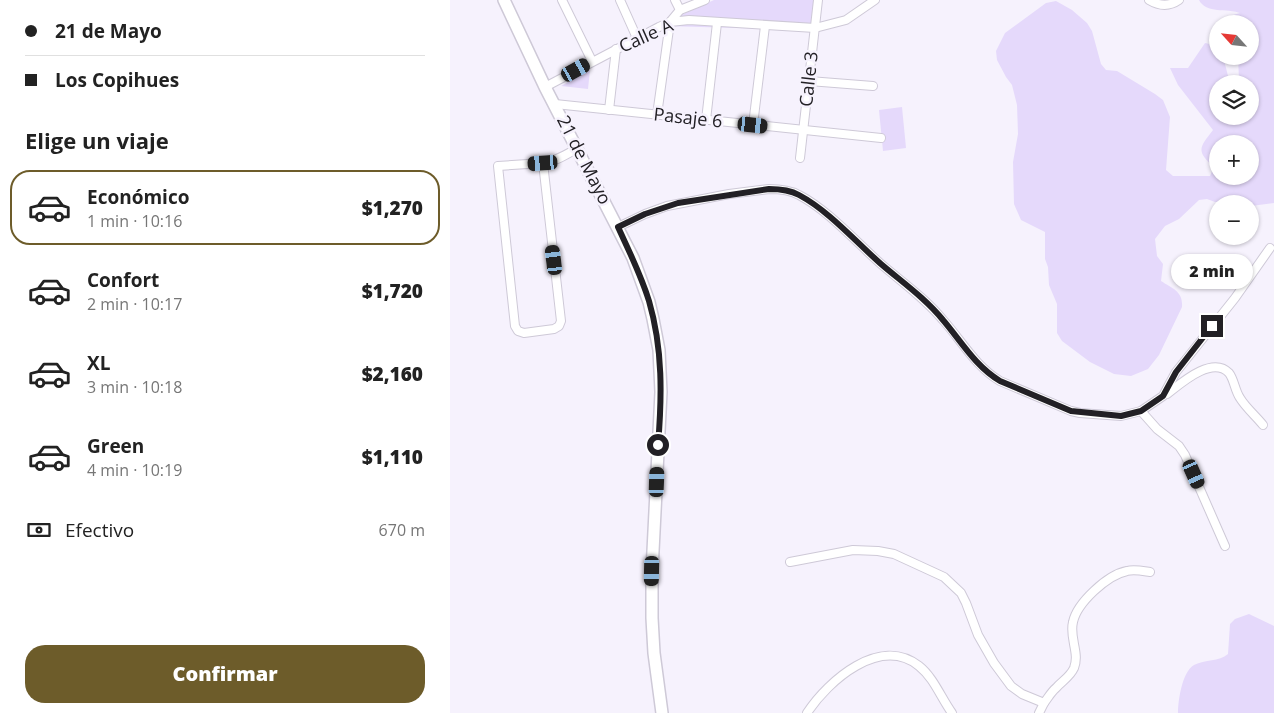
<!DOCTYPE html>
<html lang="es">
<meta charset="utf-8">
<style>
body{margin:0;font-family:"Open Sans",sans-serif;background:#f6f6f6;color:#222;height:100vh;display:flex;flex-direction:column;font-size:19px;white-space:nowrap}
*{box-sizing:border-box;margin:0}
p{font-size:16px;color:#767676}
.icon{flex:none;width:28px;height:28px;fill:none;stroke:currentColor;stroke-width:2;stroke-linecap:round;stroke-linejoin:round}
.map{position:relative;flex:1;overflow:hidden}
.details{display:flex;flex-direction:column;background:#fff;width:450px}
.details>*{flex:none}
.guide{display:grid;align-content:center;height:110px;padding:0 25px;background:#fff}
.needle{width:32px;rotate:297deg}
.tools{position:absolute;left:759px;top:15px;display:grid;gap:10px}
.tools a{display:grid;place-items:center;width:50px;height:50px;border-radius:50%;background:#fff;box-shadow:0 1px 4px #0004;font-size:25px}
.end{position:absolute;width:22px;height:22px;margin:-11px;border:6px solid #222025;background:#fff;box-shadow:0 0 0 2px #fff}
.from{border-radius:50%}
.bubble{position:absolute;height:35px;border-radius:18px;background:#fff;box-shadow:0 1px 4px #0004;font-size:16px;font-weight:800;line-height:35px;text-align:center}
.car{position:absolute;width:15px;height:30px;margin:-15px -8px;border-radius:6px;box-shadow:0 0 4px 1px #0007;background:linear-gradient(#222 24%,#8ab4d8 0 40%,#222 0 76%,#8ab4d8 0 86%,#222 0)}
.guide b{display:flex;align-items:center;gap:18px;height:48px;font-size:19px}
.guide b+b{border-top:1px solid #e0e0e0}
.guide i{width:12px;height:12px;background:#222}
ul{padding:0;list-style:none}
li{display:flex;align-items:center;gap:15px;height:75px;margin:0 10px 8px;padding:0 15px;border:2px solid transparent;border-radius:20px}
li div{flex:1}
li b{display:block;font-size:19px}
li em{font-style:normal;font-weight:800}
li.selected{border-color:#6d5c2a}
li>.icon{width:45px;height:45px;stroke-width:1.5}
h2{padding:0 25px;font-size:22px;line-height:60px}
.pay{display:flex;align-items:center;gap:12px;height:55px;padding:0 25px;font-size:19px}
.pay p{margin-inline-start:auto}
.primary-button{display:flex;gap:10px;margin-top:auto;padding:10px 25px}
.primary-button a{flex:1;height:58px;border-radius:20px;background:#6d5c2a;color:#fff;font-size:20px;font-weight:800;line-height:58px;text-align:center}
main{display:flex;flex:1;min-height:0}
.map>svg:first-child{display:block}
.green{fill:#e5d9fb;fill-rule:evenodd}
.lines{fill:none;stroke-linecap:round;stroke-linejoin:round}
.street-casing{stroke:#cec9d7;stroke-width:10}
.secondary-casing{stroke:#cec9d7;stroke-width:14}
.street{stroke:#fff;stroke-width:8}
.secondary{stroke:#fff;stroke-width:11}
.route{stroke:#222025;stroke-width:6}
.labels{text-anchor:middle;stroke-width:5;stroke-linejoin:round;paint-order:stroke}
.street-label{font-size:18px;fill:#222025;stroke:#f6f2fd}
</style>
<main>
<section class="details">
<div class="guide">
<b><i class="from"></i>21 de Mayo</b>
<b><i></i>Los Copihues</b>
</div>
<h2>Elige un viaje</h2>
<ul>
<li class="selected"><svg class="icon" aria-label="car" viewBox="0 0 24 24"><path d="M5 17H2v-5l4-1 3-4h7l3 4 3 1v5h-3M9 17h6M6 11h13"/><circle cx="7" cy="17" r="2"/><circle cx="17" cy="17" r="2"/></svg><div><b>Económico</b><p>1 min · 10:16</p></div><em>$1,270</em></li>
<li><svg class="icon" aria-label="car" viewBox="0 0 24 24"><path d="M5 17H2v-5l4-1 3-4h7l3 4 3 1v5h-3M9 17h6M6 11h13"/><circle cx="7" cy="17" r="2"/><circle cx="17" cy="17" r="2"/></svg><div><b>Confort</b><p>2 min · 10:17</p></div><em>$1,720</em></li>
<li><svg class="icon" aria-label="car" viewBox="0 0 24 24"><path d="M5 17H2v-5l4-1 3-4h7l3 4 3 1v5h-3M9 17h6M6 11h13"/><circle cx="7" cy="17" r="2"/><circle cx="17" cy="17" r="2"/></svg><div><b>XL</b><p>3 min · 10:18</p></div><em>$2,160</em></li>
<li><svg class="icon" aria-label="car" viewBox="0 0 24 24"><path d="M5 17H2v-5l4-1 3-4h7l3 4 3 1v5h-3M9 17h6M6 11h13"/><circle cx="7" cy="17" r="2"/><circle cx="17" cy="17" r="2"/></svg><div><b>Green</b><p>4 min · 10:19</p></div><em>$1,110</em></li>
</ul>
<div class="pay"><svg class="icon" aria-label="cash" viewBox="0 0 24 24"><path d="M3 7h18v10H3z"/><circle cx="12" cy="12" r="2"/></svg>Efectivo<p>670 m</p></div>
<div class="primary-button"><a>Confirmar</a></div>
</section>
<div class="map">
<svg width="824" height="713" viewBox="0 0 824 713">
<rect width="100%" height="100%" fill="#f6f2fd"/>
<g class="green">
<path d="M264,0H365L361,30L215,26L227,17Z"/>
<path d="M749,0H824V203L801,206L800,204L765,202L757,199L749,200L729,219L715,226L705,239L707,256L713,264L711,281C723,289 733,291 732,307L709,355L698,369L681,376L664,374L640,362L612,341L607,333V304L599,285L598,267L595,259V232L571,220L564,204L563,162L568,134L567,105L562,85L556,77L547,60L546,51L555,33L596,3L606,1L622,10L637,23L642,31L651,64L656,70L667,71L705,94L713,100L720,117L716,170L723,176H760L764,167C745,151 750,147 763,130L728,85L720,68H738L755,43L764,45L767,48L768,56H773L780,84H768V116H800V84H784L789,80L788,56H800V24H768L767,35L766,34V25L773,18L790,13C777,8 756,14 749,0ZM768,144H800V176H768Z"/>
<path d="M140,70L138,89L111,86Z"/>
<path d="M452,107L456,148L433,151L429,110Z"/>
<path d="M799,614L824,626V713H728C728,701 732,672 744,665C755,659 769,662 778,654L780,624L785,619Z"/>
</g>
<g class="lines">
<defs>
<g id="street">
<path d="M112,0L142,61"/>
<path d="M170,0L187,38"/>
<path d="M225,0L230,10"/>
<path d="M699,0C709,6 719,7 729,0"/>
<path d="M220,22L230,10L255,0"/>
<path d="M359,81L423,86"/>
<path d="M95,87L209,27L220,22L239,20L365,28L396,20L425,0"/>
<path d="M105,104L431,138"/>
<path d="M159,110L166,49"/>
<path d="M207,115L220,22"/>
<path d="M256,120L267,23"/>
<path d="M303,125L315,26"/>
<path d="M350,158L368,0"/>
<path d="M93,163L111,321L109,326L104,329L74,333L68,331L65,326L48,166L93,163C105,162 117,154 128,148"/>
<path d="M168,227L195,214L217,206L279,194L319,189C329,189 340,190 349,195C378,210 406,242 431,264C452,282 475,298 493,320C512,341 525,366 550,381L621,411L630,413L671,416L691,411L713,396L726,372L785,298L820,248"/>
<path d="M717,394C730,384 762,355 779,373C784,379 785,391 790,398C796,408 806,416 813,425"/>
<path d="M691,411L707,429L729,446L735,455L775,546"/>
<path d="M340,562L403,550L428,551L444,554L494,577L511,593L516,603L528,635L544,663L561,686L572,694L594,703C598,698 601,692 606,688C612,681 620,677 624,668C630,653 619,638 623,622C627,603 657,575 677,571C684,569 693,571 700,572"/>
<path d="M357,713C378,681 430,635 469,666C484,678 491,698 502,713"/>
<path d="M589,713L594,703"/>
</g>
<path id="secondary" d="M54,0L95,87L183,258L199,302L203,319L209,350L211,392L202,571V618L204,653L212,713"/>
</defs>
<use href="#street" class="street-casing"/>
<use href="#secondary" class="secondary-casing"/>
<use href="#street" class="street"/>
<use href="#secondary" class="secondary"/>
</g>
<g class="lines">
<path class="route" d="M208,445C212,397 213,349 199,301C191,275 179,251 168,227L195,214L228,203L319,189C330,189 340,190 349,195C379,211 405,241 431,264C452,282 475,298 493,320C511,341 525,366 550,381L621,411L671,416L691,411L713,396L726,372L762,326"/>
</g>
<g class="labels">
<g class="street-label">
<text transform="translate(196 36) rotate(-24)" y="6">Calle A</text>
<text transform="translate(359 79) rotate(-84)" y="6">Calle 3</text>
<text transform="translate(238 118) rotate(6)" y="6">Pasaje 6</text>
<text transform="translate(134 160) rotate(63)" y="6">21 de Mayo</text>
</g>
</g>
</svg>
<div class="tools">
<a><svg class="needle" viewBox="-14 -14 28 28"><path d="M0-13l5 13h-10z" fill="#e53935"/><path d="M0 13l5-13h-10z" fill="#767676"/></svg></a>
<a><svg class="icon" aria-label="layers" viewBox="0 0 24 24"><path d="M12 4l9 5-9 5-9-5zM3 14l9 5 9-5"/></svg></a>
<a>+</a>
<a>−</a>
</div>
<i class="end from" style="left:208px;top:445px"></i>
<i class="end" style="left:762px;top:326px"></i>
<div class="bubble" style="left:721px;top:254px;width:82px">2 min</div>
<i class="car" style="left:126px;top:70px;rotate:61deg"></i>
<i class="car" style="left:303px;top:125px;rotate:96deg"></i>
<i class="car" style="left:93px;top:163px;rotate:266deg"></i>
<i class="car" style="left:104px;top:260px;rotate:353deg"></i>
<i class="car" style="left:744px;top:474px;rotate:156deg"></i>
<i class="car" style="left:207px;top:482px;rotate:2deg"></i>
<i class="car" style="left:202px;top:571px;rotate:181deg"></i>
</div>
</main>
